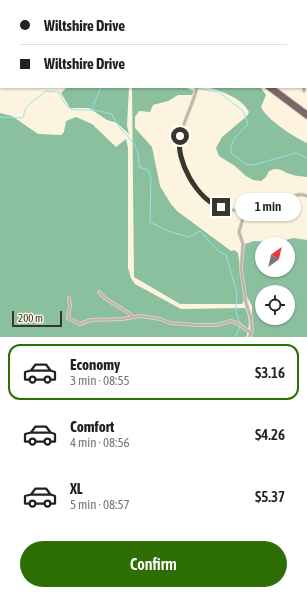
<!DOCTYPE html>
<meta charset="utf-8">
<style>
body{margin:0;font-family:"Asap Condensed",sans-serif;background:#f6f6f6;color:#222;height:100vh;display:flex;flex-direction:column;font-size:15px;white-space:nowrap}
*{box-sizing:border-box;margin:0}
p{font-size:13px;color:#767676}
.icon{flex:none;width:22px;height:22px;fill:none;stroke:currentColor;stroke-width:2;stroke-linecap:round;stroke-linejoin:round}
.map{position:relative;height:337px;overflow:hidden}
.drawer{display:flex;flex-direction:column;background:#fff;flex:1}
.drawer>*{flex:none}
.banner{position:absolute;left:0px;top:0px;width:307px;height:88px;box-shadow:0 1px 3px #0004;display:grid;align-content:center;height:88px;padding:0 20px;background:#fff}
.needle{width:26px;rotate:34deg}
.fabs{position:absolute;left:255px;top:237px;display:grid;gap:8px}
.fabs a{display:grid;place-items:center;width:40px;height:40px;border-radius:50%;background:#fff;box-shadow:0 1px 3px #0004;font-size:20px}
.scale{position:absolute;left:12px;bottom:10px;width:50px;box-sizing:border-box;padding-left:4px;border:2px solid #39362e;border-top:0;font-size:11px;line-height:14px;white-space:nowrap;color:#39362e;-webkit-text-stroke:3px #fcf4de;paint-order:stroke}
.end{position:absolute;width:18px;height:18px;margin:-9px;border:5px solid #39362e;background:#fff;box-shadow:0 0 0 2px #fff}
.from{border-radius:50%}
.bubble{position:absolute;height:28px;border-radius:14px;background:#fff;box-shadow:0 1px 3px #0004;font-size:13px;font-weight:600;line-height:28px;text-align:center}
.banner b{display:flex;align-items:center;gap:14px;height:38px;font-size:15px}
.banner b+b{border-top:1px solid #e0e0e0}
.banner i{width:10px;height:10px;background:#222}
ul{padding:7px 0 0;list-style:none}
li{display:flex;align-items:center;gap:12px;height:56px;margin:0 8px 6px;padding:0 12px;border:2px solid transparent;border-radius:12px}
li div{flex:1}
li b{display:block;font-size:15px}
li em{font-style:normal;font-weight:600}
li.current{border-color:#2e6f05}
li>.icon{width:36px;height:36px;stroke-width:1.5}
.action{display:flex;gap:8px;margin-top:auto;padding:8px 20px}
.action a{flex:1;height:46px;border-radius:24px;background:#2e6f05;color:#fff;font-size:16px;font-weight:600;line-height:46px;text-align:center}
.map>svg:first-child{display:block}
.forest{fill:#8ac09e;fill-rule:evenodd}
.lines{fill:none;stroke-linecap:round;stroke-linejoin:round}
.stream{stroke:#96e2ea;stroke-width:1}
.minor-casing{stroke:#d9d2be;stroke-width:4}
.highway-casing{stroke:#d9d2be;stroke-width:5.5}
.minor{stroke:#bdb1b1;stroke-width:2}
.highway{stroke:#7c6565;stroke-width:3.5}
.route{stroke:#39362e;stroke-width:5}
</style>
<div class="map">
<svg width="307" height="337" viewBox="0 0 307 337">
<rect width="100%" height="100%" fill="#fcf4de"/>
<g class="forest">
<path d="M67,87H129L127,126L129,134L117,123L107,120L89,108H70L61,93Z"/>
<path d="M132,87H184L194,91L192,95H178L168,101L153,105L150,112L139,111L135,117V128L152,147L160,186L171,204L177,211L231,251L234,250L238,253L244,300L242,304H180L134,277Z"/>
<path d="M206,87H260L266,95L261,107C266,119 294,137 307,143V177C302,176 295,176 290,174C281,171 279,166 269,171L266,177L261,181L253,180L246,176L235,166L219,156L216,148L222,137L247,116L249,112C241,97 221,91 206,87Z"/>
<path d="M0,113L12,116L38,134L61,135L64,132L66,121L76,117L92,124L116,147L126,139L128,148V268L131,278L135,284L181,309L245,308C250,318 250,326 246,337H0Z"/>
<path d="M294,238L307,240V337H252V306L246,295L242,268L245,244L254,241L276,242ZM262,244H288V270H262ZM262,292H288V318H262Z"/>
</g>
<g class="lines">
<g class="stream">
<path d="M181,0V1"/>
<path d="M227,1L234,0"/>
<path d="M190,87L219,92L243,111L248,124C240,133 229,140 231,153L246,164L253,165L296,153L307,158"/>
<path d="M92,109L101,87"/>
<path d="M0,117L22,118L24,117C22,106 38,98 46,91L59,92C68,112 71,110 91,110C98,110 105,113 112,114C121,137 141,139 139,167L148,170L151,178L150,222L168,231L189,237L200,231L217,250L226,255L237,293L236,311L240,324"/>
<path d="M235,337L240,327"/>
</g>
<defs>
<g id="minor">
<path d="M130,0L131,1"/>
<path d="M25,1V0"/>
<path d="M76,1V0"/>
<path d="M124,1L125,0"/>
<path d="M261,1V0"/>
<path d="M0,15H1"/>
<path d="M306,31H307"/>
<path d="M0,45H1"/>
<path d="M306,54H307"/>
<path d="M306,78H307"/>
<path d="M197,87C193,107 180,125 179,145C178,163 197,194 212,204C224,211 259,214 272,209C285,205 292,190 307,196"/>
<path d="M304,87V91"/>
<path d="M245,211L239,232L243,244L241,268L246,303L251,318L252,331L249,337"/>
<path d="M99,292C107,303 123,307 132,316"/>
<path d="M69,298L70,306L68,318L80,324L91,320L122,319L141,316L160,319L170,323L196,325H217L231,321L237,323L251,333"/>
</g>
<g id="highway">
<path d="M0,80H1"/>
<path d="M0,83H1"/>
<path d="M267,87L307,117"/>
<path d="M272,87L307,113"/>
</g>
</defs>
<use href="#minor" class="minor-casing"/>
<use href="#highway" class="highway-casing"/>
<use href="#minor" class="minor"/>
<use href="#highway" class="highway"/>
</g>
<g class="lines">
<path class="route" d="M180,136C175,160 197,200 221,207"/>
</g>
</svg>
<div class="fabs">
<a><svg class="needle" viewBox="-14 -14 28 28"><path d="M0-13l5 13h-10z" fill="#e53935"/><path d="M0 13l5-13h-10z" fill="#767676"/></svg></a>
<a><svg class="icon" aria-label="locate" viewBox="0 0 24 24"><circle cx="12" cy="12" r="6"/><path d="M12 2v4M12 18v4M2 12h4M18 12h4"/></svg></a>
</div>
<div class="scale">200 m</div>
<i class="end from" style="left:180px;top:136px"></i>
<i class="end" style="left:221px;top:207px"></i>
<div class="bubble" style="left:235px;top:193px;width:66px">1 min</div>
<div class="banner">
<b><i class="from"></i>Wiltshire Drive</b>
<b><i></i>Wiltshire Drive</b>
</div>
</div>
<section class="drawer">
<ul>
<li class="current"><svg class="icon" aria-label="car" viewBox="0 0 24 24"><path d="M5 17H2v-5l4-1 3-4h7l3 4 3 1v5h-3M9 17h6M6 11h13"/><circle cx="7" cy="17" r="2"/><circle cx="17" cy="17" r="2"/></svg><div><b>Economy</b><p>3 min · 08:55</p></div><em>$3.16</em></li>
<li><svg class="icon" aria-label="car" viewBox="0 0 24 24"><path d="M5 17H2v-5l4-1 3-4h7l3 4 3 1v5h-3M9 17h6M6 11h13"/><circle cx="7" cy="17" r="2"/><circle cx="17" cy="17" r="2"/></svg><div><b>Comfort</b><p>4 min · 08:56</p></div><em>$4.26</em></li>
<li><svg class="icon" aria-label="car" viewBox="0 0 24 24"><path d="M5 17H2v-5l4-1 3-4h7l3 4 3 1v5h-3M9 17h6M6 11h13"/><circle cx="7" cy="17" r="2"/><circle cx="17" cy="17" r="2"/></svg><div><b>XL</b><p>5 min · 08:57</p></div><em>$5.37</em></li>
</ul>
<div class="action"><a>Confirm</a></div>
</section>
